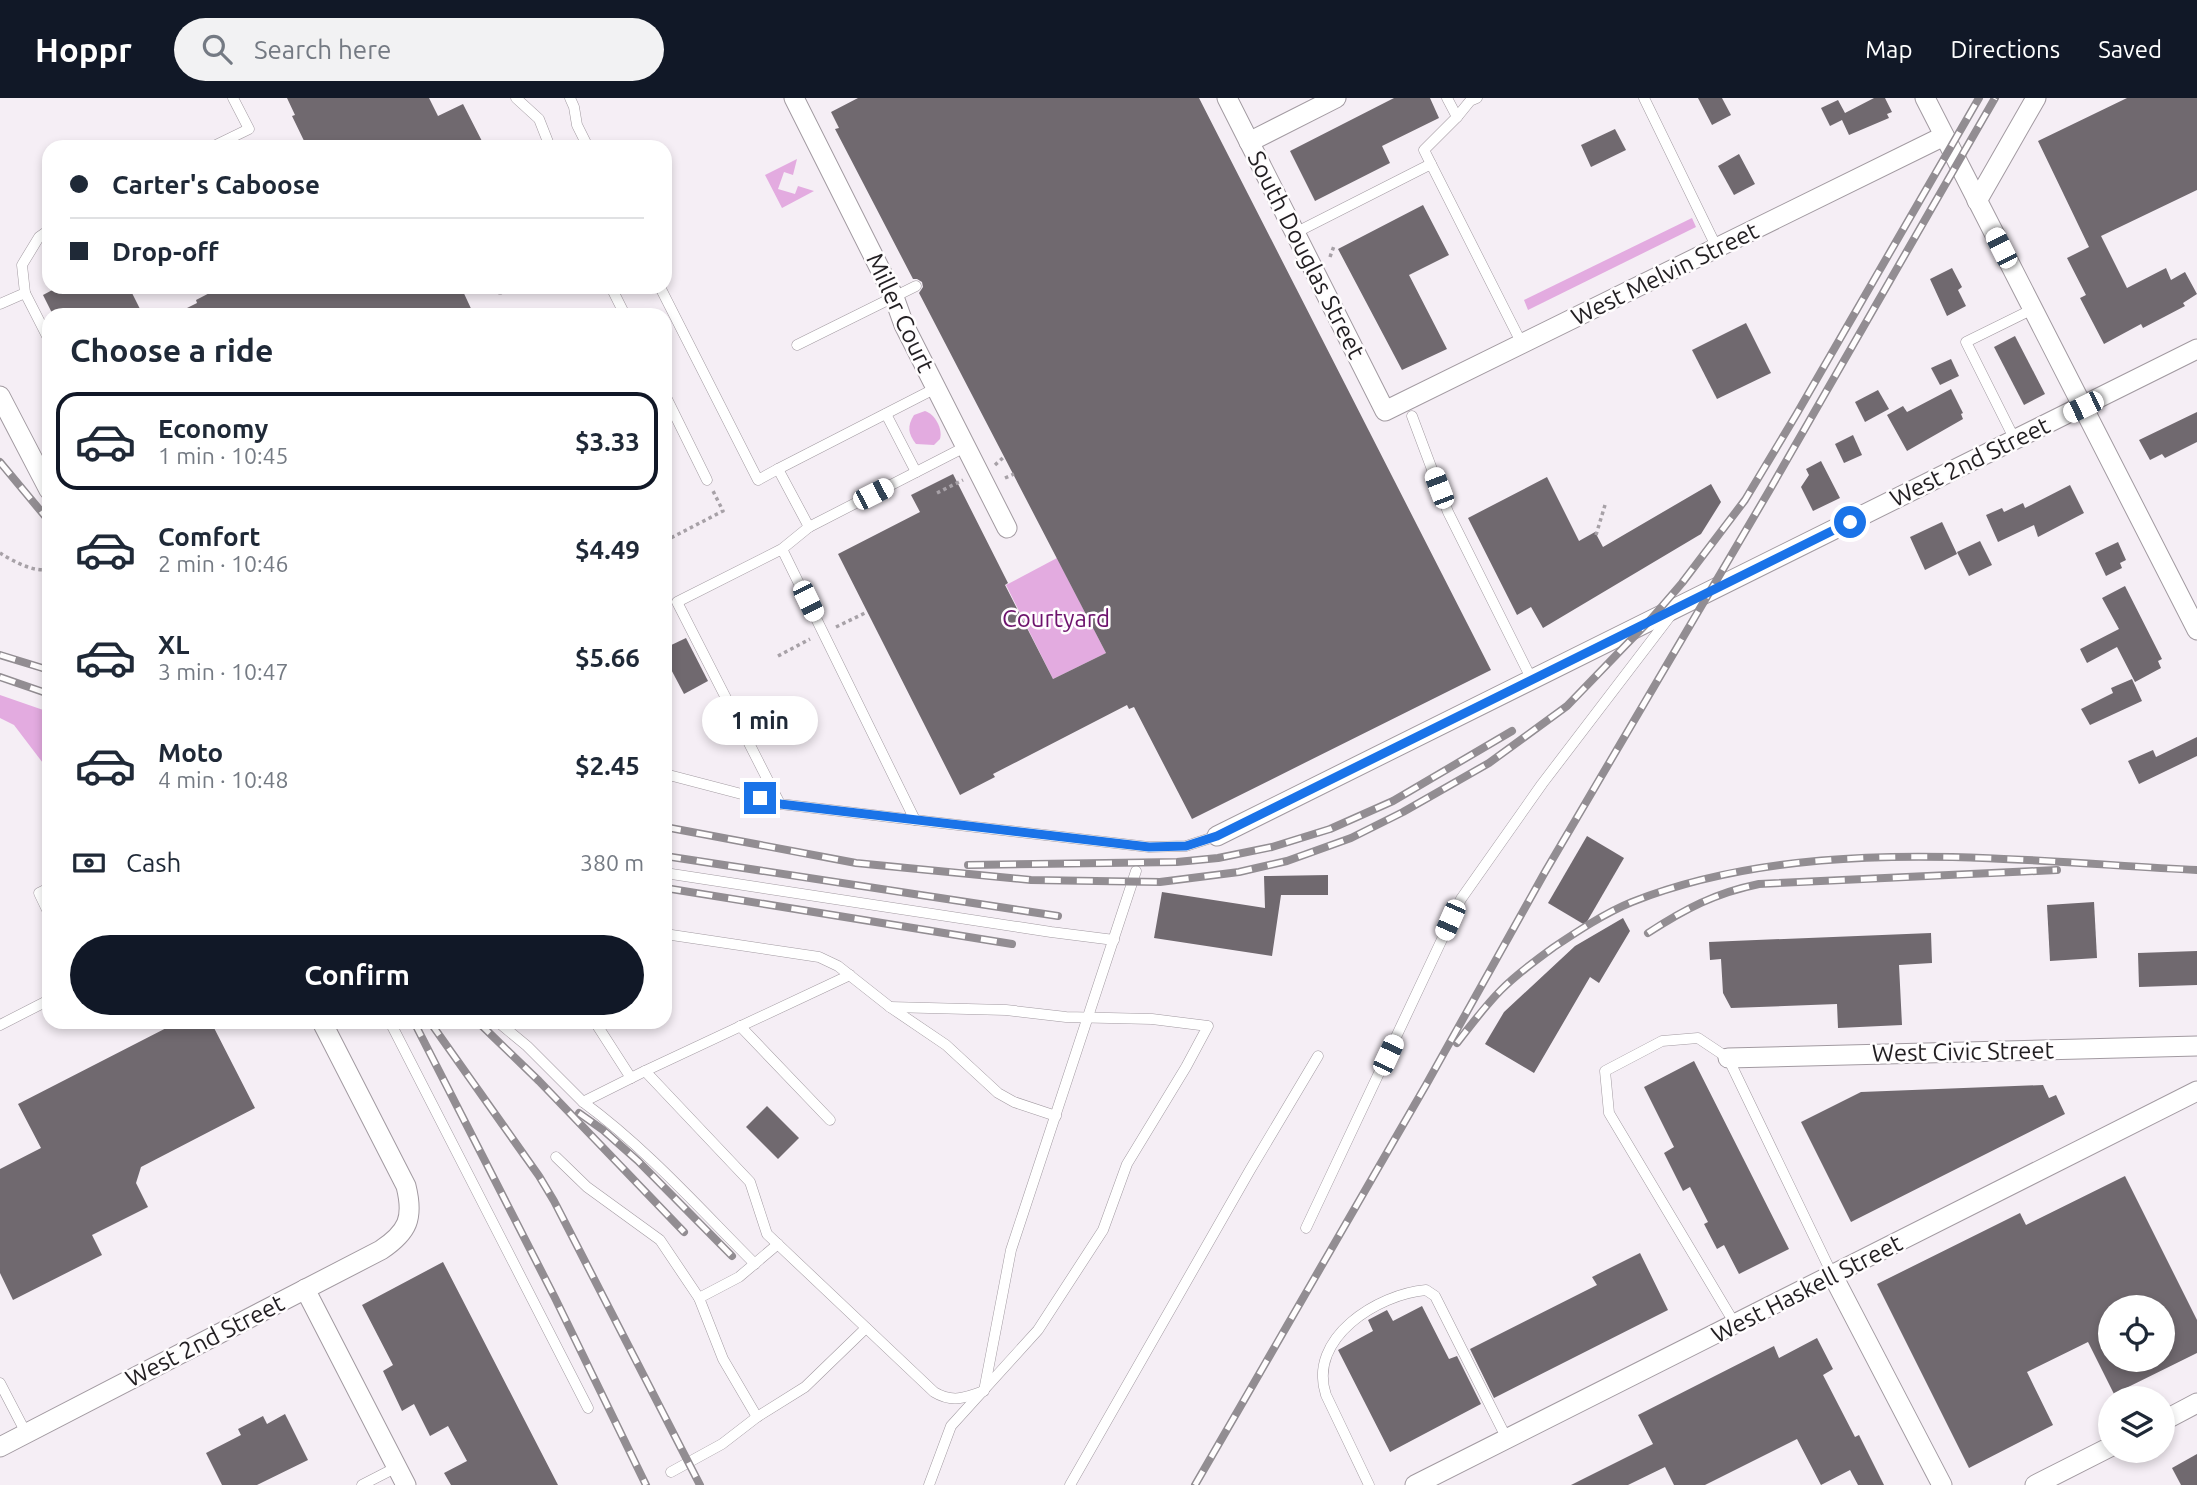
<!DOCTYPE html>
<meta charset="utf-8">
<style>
body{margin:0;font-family:Ubuntu,sans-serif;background:#f2f2f3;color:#1f2937;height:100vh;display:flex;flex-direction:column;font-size:26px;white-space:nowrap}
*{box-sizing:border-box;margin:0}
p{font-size:23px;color:#747a83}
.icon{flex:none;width:38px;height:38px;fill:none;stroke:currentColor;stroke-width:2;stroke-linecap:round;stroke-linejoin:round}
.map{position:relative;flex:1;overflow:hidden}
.panel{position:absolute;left:42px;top:210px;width:630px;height:721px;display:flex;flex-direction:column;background:#fff;border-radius:21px;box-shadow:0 4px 10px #0003}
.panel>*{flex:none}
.guide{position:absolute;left:42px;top:42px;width:630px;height:154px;border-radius:21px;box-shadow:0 4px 10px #0003;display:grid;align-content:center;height:154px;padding:0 28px;background:#fff}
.controls{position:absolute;left:2098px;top:1197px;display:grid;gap:14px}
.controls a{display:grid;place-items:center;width:77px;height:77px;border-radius:50%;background:#fff;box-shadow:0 4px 10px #0003;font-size:35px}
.end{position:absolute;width:32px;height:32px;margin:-16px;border:9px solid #1a73e8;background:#fff;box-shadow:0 0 0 4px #fff}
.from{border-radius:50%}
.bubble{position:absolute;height:49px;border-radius:24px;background:#fff;box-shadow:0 4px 10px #0003;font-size:23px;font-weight:600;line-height:49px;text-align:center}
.car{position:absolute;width:21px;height:42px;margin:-21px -10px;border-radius:9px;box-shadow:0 0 5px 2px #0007;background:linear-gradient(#fff 24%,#345 0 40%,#fff 0 76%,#345 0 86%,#fff 0)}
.guide b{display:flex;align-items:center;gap:24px;height:66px;font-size:26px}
.guide b+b{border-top:2px solid #e0e1e3}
.guide i{width:18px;height:18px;background:#1f2937}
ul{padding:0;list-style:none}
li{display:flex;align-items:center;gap:21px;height:98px;margin:0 14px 10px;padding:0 14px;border:4px solid transparent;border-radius:21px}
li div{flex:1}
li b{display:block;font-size:26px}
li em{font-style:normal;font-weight:600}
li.active{border-color:#111827}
li>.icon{width:63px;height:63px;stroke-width:1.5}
h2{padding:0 28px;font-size:32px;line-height:84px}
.pay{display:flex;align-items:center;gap:18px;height:77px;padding:0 28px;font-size:26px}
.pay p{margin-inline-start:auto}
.cta{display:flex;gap:14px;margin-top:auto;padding:14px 28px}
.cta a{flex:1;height:80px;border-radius:42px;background:#111827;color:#fff;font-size:28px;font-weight:600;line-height:80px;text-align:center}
header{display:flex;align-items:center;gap:42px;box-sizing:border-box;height:98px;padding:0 35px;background:#111827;color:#fff}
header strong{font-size:33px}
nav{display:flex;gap:38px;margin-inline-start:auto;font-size:24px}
.search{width:490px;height:63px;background:#f2f2f3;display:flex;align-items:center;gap:18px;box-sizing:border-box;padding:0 24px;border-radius:38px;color:#747a83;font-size:26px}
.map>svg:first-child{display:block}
.green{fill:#e3abe0}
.building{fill:#70696f;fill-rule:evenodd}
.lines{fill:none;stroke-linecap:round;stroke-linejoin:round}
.service-casing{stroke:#a29aa1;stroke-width:11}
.minor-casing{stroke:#a29aa1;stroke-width:21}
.path{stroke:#a7a1a7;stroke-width:3.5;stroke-dasharray:3.5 3.5;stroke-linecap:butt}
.service{stroke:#fff;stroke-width:10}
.minor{stroke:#fff;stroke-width:19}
.rail-casing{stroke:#928d92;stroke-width:8}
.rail{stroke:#fffdfe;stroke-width:5;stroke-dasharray:16;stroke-linecap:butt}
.route{stroke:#1a73e8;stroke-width:9}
.labels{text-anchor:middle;stroke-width:5;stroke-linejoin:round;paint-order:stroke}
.street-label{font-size:24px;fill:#211e21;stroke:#fffdfe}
.park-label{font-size:24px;fill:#6d136d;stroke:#fffdfe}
</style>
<header>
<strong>Hoppr</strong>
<div class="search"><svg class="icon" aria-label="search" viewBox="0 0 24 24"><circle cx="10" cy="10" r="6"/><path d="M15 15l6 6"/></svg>Search here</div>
<nav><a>Map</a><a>Directions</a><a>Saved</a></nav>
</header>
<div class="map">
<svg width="2197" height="1387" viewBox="0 0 2197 1387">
<rect width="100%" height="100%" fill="#f5eef5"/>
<g class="green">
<path d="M797,61L793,77L784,74L778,91L795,96L798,88L814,93L782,110L765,77Z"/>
<path d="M1692,120L1696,129L1528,212L1524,202Z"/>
<path d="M925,313C935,316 943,331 940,341L934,347L916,346C908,336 907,328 914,317Z"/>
<path d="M1057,460L1106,555L1053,581L1006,487Z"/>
<path d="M0,597L49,614V673L14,627L0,620Z"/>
</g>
<g class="building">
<path d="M287,0H429L438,18L463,6L485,49H307L292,18L295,17Z"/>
<path d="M858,0H1199L1491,572L1192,721L1134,609L1129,611L1127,607L993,676L995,679L960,697L838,456L920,414L911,397L953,376L1008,485L1005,487L1053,581L1106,555L919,195L923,189L922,184L917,181H913L835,31L839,30L831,14Z"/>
<path d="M1394,0H1430L1439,20L1382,48L1390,65L1315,103L1290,53Z"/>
<path d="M1698,0H1722L1731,17L1712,27Z"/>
<path d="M1874,0H1885L1892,14L1887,16L1889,20L1849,37L1842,22L1830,28L1821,10L1838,2L1845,15Z"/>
<path d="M2127,0H2197V92L2101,138L2127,190L2166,170L2171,182L2185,174L2197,196L2183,205L2185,208L2143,230L2141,226L2104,246L2080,200L2086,197L2067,160L2089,149L2038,43Z"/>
<path d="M1615,31L1626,52L1591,69L1581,47Z"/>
<path d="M1739,56L1755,86L1734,97L1718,68Z"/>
<path d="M1423,107L1449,157L1409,177L1447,251L1402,272L1338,151Z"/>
<path d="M1952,170L1962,189L1958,192L1966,208L1947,218L1930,181Z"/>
<path d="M58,189H129L143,217H53L43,197Z"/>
<path d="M221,189H461L474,217H173L197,205L196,202Z"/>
<path d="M1746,225L1771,275L1717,301L1692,252Z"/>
<path d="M2015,238L2045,296L2024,307L1994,249Z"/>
<path d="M1951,261L1959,278L1940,287L1931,270Z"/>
<path d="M1951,291L1963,315L1961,316L1963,321L1907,353L1887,317L1903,308L1907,314L1911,312Z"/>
<path d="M1878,292L1889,311L1865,324L1855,304Z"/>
<path d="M2197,314V344L2165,360L2162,356L2150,362L2139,342Z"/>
<path d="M1853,337L1862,357L1844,365L1835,346Z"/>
<path d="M1821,363L1840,400L1813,413L1801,389L1809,377L1806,371Z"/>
<path d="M1547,379L1579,443L1595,434L1603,449L1711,386L1721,404L1701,436L1543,530L1531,509L1517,517L1468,420Z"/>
<path d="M2070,387L2084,415L2038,439L2034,427L1998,444L1986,417L2002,410L2004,414L2023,405L2025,410Z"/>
<path d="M1942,424L1957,456L1925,472L1910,439Z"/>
<path d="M1980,443L1992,467L1969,478L1957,454Z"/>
<path d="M2118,444L2126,462L2120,465L2122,470L2106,478L2095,455Z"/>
<path d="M2125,488L2162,561L2158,563L2161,570L2135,584L2117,549L2087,565L2080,551L2119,531L2102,500Z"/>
<path d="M686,540L708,583L684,596L665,560V550Z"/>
<path d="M2132,581L2142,603L2090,627L2081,611L2113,595L2111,590Z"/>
<path d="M2197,639V658L2139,686L2128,663L2153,652L2156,659Z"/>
<path d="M1587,738L1624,760L1585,827L1548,805Z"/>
<path d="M1328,777V797H1281L1272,858L1154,840L1162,794L1265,810L1264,778Z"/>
<path d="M2094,804L2097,860L2050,863L2047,807Z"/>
<path d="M1623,820L1630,833L1599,885L1590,879L1534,975L1485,946L1504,914L1575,848Z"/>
<path d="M1931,835L1932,865L1899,867L1902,927L1838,930L1837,906L1731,910L1723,895L1721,861L1710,862L1709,844Z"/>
<path d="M2197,853V887L2139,889L2138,855Z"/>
<path d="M178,924H211L255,1010L141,1069L136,1085L148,1109L92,1137L102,1157L13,1202L0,1175V1071L41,1050L18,1006Z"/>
<path d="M1694,963L1789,1151L1739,1176L1724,1147L1717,1151L1704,1126L1708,1124L1690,1089L1683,1093L1664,1055L1674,1049L1644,989Z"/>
<path d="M2043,987L2049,1000L2056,997L2065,1016L1851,1124L1801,1024L1861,994Z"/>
<path d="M767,1008L799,1040L778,1061L746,1029Z"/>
<path d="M2125,1078L2197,1222V1255L2114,1296L2088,1244L2027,1274L2053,1327L1969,1370L1877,1186L2020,1115L2026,1127ZM2110,1209H2163V1262H2110Z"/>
<path d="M1640,1155L1668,1212L1494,1300L1470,1251L1597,1187L1592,1179Z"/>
<path d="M443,1164L558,1387H451L444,1375L467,1363L448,1328L430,1338L414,1306L402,1313L383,1273L393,1267L362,1207Z"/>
<path d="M1422,1208L1449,1261L1457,1258L1481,1306L1390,1354L1338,1252L1373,1233L1368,1222L1387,1212L1393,1223Z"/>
<path d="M1817,1240L1833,1271L1823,1277L1855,1339L1859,1337L1884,1387H1858L1850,1372L1821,1387L1797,1341L1705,1387H1674L1665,1369L1628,1387H1571L1653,1346L1638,1317L1774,1248L1779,1260Z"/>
<path d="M285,1316L308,1362L257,1387H222L206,1355L241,1337L238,1331L263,1318L267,1326Z"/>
<path d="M2197,1356V1387H2181L2172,1370Z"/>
</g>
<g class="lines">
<defs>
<g id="service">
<path d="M516,0L539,21L550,49"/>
<path d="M570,0L574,9L577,27L588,49"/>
<path d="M1644,0L1717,150"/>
<path d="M1457,19L1470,3L1477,0"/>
<path d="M212,49L249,31L233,0"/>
<path d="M1431,66L1424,52L1457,19L1447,0"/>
<path d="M1295,135L1431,66L1522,246"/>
<path d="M611,189L625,217"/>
<path d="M660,189L758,382L778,371"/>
<path d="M500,191L504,189"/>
<path d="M25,195L49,242"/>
<path d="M0,206L25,195L22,167L39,139L49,132"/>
<path d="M797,247L916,188"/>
<path d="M936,290L778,371L809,429L965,349"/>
<path d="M665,297L707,382"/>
<path d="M886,316L916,374"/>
<path d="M1412,318L1448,414L1532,582"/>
<path d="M2015,342L1966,244L2033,211"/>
<path d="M782,451L677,504L780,706L915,722L782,451L809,429"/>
<path d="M665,676L780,706"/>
<path d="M915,722L1149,749L1186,748L1217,738"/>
<path d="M665,775L1051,834L1114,842"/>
<path d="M49,790L39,795L49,816"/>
<path d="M665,836L819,859L838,868L890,909L946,947L998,995L1014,1004L1056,1018"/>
<path d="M890,909L1006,912L1066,919L1152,921L1208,928L1186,969L1127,1066L1103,1132L1038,1232L951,1328L929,1387"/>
<path d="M390,924L588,1310"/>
<path d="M498,924L527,948L583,1004L645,973L750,1084L767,1136L934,1294C952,1305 965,1300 984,1293L1011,1152L1136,773"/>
<path d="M595,924L631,980"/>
<path d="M0,927L49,902"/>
<path d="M740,928L830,1022"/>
<path d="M645,973L850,877"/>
<path d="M583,1004C647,1051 699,1110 755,1166"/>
<path d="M556,1059L587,1089L660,1142L699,1200L739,1179L778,1146"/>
<path d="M1306,1130L1461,801L1542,686L1671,517"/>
<path d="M699,1200L723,1261L757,1319"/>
<path d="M1735,1226L1609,1015L1605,973L1662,943L1698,940L1728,960L1833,1178"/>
<path d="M0,1285L26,1335"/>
<path d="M671,1374L722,1346L757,1319L805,1289L866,1230"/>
<path d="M362,1387L397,1369"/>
<path d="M1070,1387L1250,1072L1318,958"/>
<path d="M1369,1387L1326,1297C1307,1240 1378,1196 1426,1192L1435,1198L1507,1341"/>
</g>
<g id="minor">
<path d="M794,0L894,199L904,227L1007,430"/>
<path d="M1227,0L1385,313L1944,38"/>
<path d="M1925,0L2197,532"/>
<path d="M1249,44L1336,0"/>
<path d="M1977,103L2036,0"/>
<path d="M0,298L49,392"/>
<path d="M1217,738L2197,251"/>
<path d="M1728,960L2197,948"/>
<path d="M1833,1178L1942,1387"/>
<path d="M305,1191L406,1387"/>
<path d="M2163,1323L2197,1305"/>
<path d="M0,1349L381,1152C408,1134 414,1120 406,1088L322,924"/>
<path d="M1415,1387L2197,993"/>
<path d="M2035,1387L2110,1349"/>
</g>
</defs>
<use href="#service" class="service-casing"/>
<use href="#minor" class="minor-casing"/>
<g class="path">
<path d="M1330,159L1334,148"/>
<path d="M995,367L1005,358"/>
<path d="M1005,380L1014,376"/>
<path d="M937,395L963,382"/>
<path d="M1596,437L1605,407"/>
<path d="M665,443L723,413L713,393"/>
<path d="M0,455C13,463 34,475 49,471"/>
<path d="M836,529L867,514"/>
<path d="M778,558L810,541"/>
</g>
<use href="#service" class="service"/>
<use href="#minor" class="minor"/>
<defs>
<g id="rail">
<path d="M0,364L49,423"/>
<path d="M0,557L49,572"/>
<path d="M0,579L49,596"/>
<path d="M665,729L856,765L1031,782L1160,784L1239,774L1287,763L1351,740L1403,714L1489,665L1567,608L1651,521L1682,485L1745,402L1796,317L1979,0"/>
<path d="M665,758L1058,818"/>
<path d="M968,767L1177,764L1218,760L1272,749L1330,731L1393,703L1512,633"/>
<path d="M665,790L1012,846"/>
<path d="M1648,835C1685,811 1715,795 1759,786L2057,772"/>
<path d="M414,924L555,1200L646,1387"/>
<path d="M430,924L539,1078L554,1103L700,1387"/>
<path d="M478,924L539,983L684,1134"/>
<path d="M1457,945C1471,927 1485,908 1501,892C1517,876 1536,862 1554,849C1578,833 1605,815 1632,804C1806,735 2014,763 2197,772"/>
<path d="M579,1015L603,1032L638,1063L732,1158"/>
<path d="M1195,1387L1426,987L1545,774L1769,393L1995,0"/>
</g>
</defs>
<use href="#rail" class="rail-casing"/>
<use href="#rail" class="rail"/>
</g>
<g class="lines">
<path class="route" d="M760,700L780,706L1149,749L1186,748L1217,738L1850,424"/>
</g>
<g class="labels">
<g class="street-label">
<text transform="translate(1306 157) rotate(63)" y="8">South Douglas Street</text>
<text transform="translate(1665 176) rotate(-26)" y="8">West Melvin Street</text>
<text transform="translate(900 215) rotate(65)" y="8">Miller Court</text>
<text transform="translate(1970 364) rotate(-26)" y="8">West 2nd Street</text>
<text transform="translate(1963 954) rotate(-1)" y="8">West Civic Street</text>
<text transform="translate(1807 1191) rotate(-27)" y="8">West Haskell Street</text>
<text transform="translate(205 1243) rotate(-27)" y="8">West 2nd Street</text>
</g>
<g class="park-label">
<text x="1056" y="529">Courtyard</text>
</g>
</g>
</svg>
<div class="controls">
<a><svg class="icon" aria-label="locate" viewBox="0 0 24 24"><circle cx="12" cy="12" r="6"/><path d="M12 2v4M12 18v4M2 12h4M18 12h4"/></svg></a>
<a><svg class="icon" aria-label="layers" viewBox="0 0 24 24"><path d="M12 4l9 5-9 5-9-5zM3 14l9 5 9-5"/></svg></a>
</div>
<i class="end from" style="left:1850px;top:424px"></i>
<i class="end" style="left:760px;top:700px"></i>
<div class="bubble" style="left:702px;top:598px;width:116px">1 min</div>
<i class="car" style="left:2001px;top:150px;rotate:333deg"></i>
<i class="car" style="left:2083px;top:309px;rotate:244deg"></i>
<i class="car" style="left:1439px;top:390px;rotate:339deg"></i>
<i class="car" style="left:873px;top:396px;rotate:63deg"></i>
<i class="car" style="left:808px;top:503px;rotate:154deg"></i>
<i class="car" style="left:1450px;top:822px;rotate:204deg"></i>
<i class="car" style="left:1388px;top:957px;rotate:25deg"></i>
<div class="guide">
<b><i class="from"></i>Carter's Caboose</b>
<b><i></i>Drop-off</b>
</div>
<section class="panel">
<h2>Choose a ride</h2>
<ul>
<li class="active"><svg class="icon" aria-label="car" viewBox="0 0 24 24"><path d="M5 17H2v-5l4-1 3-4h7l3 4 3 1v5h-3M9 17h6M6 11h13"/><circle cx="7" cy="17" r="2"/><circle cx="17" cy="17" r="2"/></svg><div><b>Economy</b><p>1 min · 10:45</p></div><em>$3.33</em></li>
<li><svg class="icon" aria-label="car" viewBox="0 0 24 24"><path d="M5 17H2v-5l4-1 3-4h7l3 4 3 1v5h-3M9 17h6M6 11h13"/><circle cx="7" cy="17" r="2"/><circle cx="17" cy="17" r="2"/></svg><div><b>Comfort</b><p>2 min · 10:46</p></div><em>$4.49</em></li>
<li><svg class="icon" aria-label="car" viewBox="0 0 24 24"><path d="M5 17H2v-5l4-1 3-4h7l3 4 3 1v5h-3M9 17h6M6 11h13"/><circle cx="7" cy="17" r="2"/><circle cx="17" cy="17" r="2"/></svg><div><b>XL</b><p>3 min · 10:47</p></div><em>$5.66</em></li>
<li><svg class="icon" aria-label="car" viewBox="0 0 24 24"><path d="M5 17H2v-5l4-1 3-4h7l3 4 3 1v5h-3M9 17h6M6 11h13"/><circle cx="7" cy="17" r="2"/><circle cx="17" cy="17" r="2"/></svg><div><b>Moto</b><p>4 min · 10:48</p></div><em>$2.45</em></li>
</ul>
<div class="pay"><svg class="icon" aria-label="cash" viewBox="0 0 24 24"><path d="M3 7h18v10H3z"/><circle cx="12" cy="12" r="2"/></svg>Cash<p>380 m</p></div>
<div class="cta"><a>Confirm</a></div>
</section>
</div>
